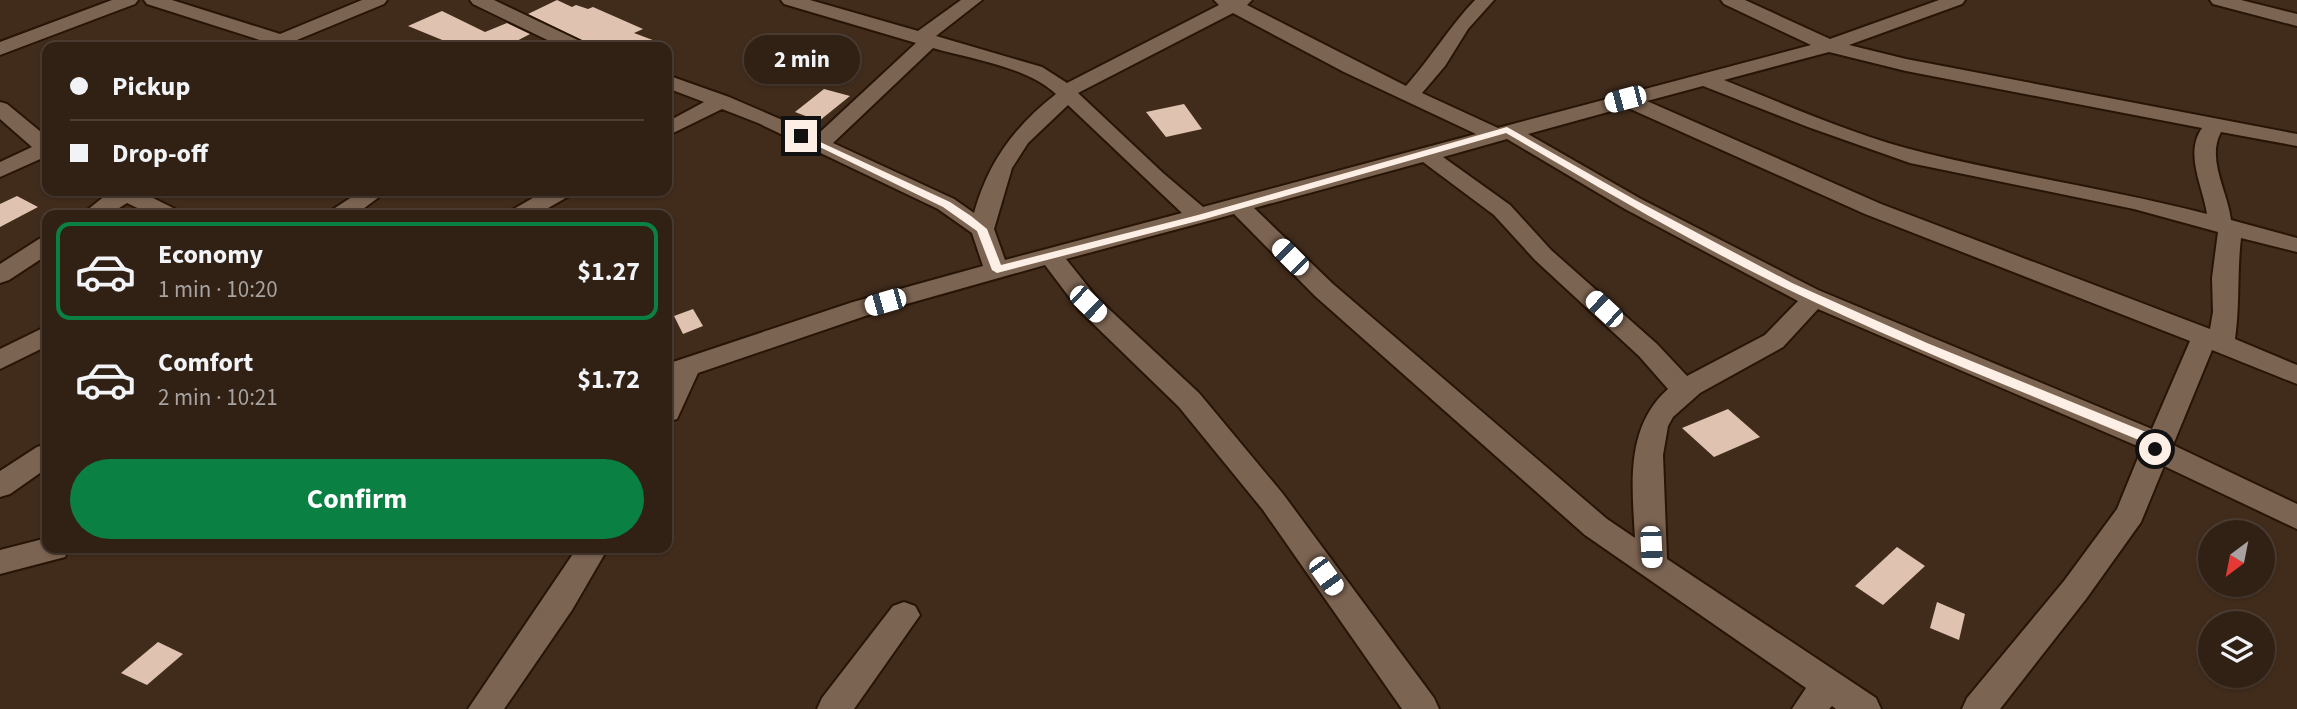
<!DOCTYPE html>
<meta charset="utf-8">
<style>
body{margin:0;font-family:"Source Sans 3",sans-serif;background:#3d2e22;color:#f1f3f6;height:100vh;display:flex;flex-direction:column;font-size:26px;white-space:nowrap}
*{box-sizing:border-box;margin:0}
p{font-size:23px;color:#a8a3a0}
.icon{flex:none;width:38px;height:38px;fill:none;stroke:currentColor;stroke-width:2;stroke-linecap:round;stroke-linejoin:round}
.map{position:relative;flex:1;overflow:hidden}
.side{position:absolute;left:42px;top:210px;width:630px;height:343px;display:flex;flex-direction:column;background:#312115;border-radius:14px;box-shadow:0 2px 5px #0004,0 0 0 2px #4c3e34}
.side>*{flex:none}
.guide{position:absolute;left:42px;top:42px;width:630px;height:154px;border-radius:14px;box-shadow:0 2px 5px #0004,0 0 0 2px #4c3e34;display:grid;align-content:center;height:154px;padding:0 28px;background:#312115}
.needle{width:46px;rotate:212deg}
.controls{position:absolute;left:2198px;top:520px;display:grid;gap:14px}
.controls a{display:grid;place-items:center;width:77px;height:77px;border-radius:50%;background:#312115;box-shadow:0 2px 5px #0004,0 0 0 2px #4c3e34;font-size:35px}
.end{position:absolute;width:32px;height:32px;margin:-16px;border:9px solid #fdefe5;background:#111;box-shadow:0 0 0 4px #111}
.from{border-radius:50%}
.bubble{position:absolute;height:49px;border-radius:24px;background:#312115;box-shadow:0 2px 5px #0004,0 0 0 2px #4c3e34;font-size:23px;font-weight:700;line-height:49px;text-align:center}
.car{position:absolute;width:21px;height:42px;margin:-21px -10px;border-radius:9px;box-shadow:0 0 5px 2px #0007;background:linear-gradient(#fff 24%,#345 0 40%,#fff 0 76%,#345 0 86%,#fff 0)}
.guide b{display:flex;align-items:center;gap:24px;height:66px;font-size:26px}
.guide b+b{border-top:2px solid #4c3e34}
.guide i{width:18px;height:18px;background:#f1f3f6}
ul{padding:12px 0 0;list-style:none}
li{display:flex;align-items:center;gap:21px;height:98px;margin:0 14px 10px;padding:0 14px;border:4px solid transparent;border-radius:14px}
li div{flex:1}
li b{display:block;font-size:26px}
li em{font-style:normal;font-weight:700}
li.selected{border-color:#0b8043}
li>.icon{width:63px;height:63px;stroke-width:1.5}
.action{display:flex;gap:14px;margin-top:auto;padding:14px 28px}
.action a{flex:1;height:80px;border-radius:42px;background:#0b8043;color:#fff;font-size:28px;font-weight:700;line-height:80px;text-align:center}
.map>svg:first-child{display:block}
.building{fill:#dfc3b0}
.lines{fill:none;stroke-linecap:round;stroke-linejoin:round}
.street-casing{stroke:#271405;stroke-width:4}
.street{fill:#7c6452;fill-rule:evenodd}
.route{fill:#fdefe5}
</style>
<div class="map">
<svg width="2297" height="709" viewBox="0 0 2297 709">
<rect width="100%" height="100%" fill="#412c1c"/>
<g class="building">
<path d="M557,0L572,7L576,5L588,9L593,7L643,29L634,33L666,45V47H595L528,14Z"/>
<path d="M442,11L485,32L507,23L530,34L511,44L517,47H455L457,46L408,26Z"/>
<path d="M824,89L850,96L819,121L795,112Z"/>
<path d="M1184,104L1202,129L1166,137L1146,112Z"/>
<path d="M17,196L38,207L0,227V204Z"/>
<path d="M693,309L703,326L683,334L674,316Z"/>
<path d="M1728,409L1760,437L1714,457L1682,428Z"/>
<path d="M1897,547L1925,566L1883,605L1855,586Z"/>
<path d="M1937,602L1965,614L1959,640L1930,628Z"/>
<path d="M158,642L183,654L147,685L121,673Z"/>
</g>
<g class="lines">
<defs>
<g id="street">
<path d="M112,0H138L135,4L0,55V42Z"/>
<path d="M144,0H172L280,34L362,0H387L384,4L280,47H254L263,41L147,4Z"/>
<path d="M470,0H494L584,43L587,47H562L473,4Z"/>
<path d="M781,0H810L918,31L961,0H982L936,36L1042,67L1067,83L1219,5L1214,0H1252L1247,5L1406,86C1431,58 1449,27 1475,0H1494L1468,29L1445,66L1422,93L1498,128L1811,45L1724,4L1721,0H1745L1830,39L1939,0H1965L1962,4L1849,45L1906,59L2297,134V146L2221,132C2206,159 2228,192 2231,220L2297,238V252L2241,238C2237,272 2240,305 2235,339L2297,365V384L2212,350L2173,445L2297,504V529L2164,466L2141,522L2086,599L2000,709H1962L1967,698L2064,581L2117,509L2142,448L1818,309L1783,347L1700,393L1673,417L1668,426L1663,455L1667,559L1876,698L1881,709H1836L1832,706L1829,709H1792L1806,688L1585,535L1315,296L1234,214L1066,259L1097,298L1199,393L1283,494L1434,698L1439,709H1402L1263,510L1179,407L1079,310L1045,265L871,314L698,373L677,419L667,422V364L853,302L983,266L972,233L938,209L758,123L722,109L667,136V122L704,102L667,88V75L729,97L817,135L916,43L784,4ZM1233,13L1344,72L1476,134L1203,207L1163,173L1078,93ZM933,48C971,59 1028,67 1056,94C1015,126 988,162 974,213L954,199L833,143ZM1829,52L1906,71L2202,128C2184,154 2203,186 2207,214C2114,190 2019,176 1925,153C1858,137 1789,106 1724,80ZM1703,86L1808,127L1910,163L2134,209L2218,232L2212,278L2213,312L2210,329L1881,204L1647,101ZM1068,105L1182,213L1005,260L994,229L1012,168L1028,143ZM1626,107L1865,214L2190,341L2152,429L1818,290L1641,199L1528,134ZM1507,139L1625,209L1798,301L1765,335L1687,376L1657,344L1551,250L1510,205L1443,157ZM1423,162L1494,215L1535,260L1639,356L1668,389C1625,427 1632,485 1635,538L1607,519L1333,284L1254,208Z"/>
<path d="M2210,0H2241L2297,14V26L2213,4Z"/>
<path d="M0,102L7,104L47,137V156L0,177V162L32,147L0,119Z"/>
<path d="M111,191H139L177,210L181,215H152L127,203L108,215H81Z"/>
<path d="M361,191H387L355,215H329L332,210Z"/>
<path d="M545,191H572L569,196L536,215H508L512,210Z"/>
<path d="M47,237V255L9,280L0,283V264L39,239Z"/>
<path d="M47,326V346L0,369V349Z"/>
<path d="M47,444V468L10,494L0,497V471L37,447Z"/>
<path d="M47,538V548H69L65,557L0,574V550Z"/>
<path d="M577,548H608L572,610L504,709H468Z"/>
<path d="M904,602L915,606L920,615L854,709H817L822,698L893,606Z"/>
</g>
</defs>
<use href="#street" class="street-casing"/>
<use href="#street" class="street"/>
</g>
<path class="route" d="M1507,127L1637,201L1792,283L1927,343L2163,439L2164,443L2160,452L2155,453L2151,452V445C2029,394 1904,346 1785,288C1689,241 1598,187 1506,133L1205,219L997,273L992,270L977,231L943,207L797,136L805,135L950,202L971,216L987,229L1001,265L1198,215Z"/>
</svg>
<div class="controls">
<a><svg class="needle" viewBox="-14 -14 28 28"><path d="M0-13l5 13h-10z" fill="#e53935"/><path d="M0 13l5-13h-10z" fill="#a8a3a0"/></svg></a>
<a><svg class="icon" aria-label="layers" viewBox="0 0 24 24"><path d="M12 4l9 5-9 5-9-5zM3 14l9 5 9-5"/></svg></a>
</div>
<i class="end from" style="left:2155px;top:449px"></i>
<i class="end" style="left:801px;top:136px"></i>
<div class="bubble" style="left:744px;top:35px;width:116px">2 min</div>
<i class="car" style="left:1625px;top:99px;rotate:255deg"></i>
<i class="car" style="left:1290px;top:257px;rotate:315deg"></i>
<i class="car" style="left:885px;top:302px;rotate:254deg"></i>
<i class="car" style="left:1088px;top:304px;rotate:134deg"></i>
<i class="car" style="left:1604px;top:309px;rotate:313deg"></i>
<i class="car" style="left:1651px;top:547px;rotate:177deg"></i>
<i class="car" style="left:1326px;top:576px;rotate:144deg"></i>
<div class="guide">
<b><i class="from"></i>Pickup</b>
<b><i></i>Drop-off</b>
</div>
<section class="side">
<ul>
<li class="selected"><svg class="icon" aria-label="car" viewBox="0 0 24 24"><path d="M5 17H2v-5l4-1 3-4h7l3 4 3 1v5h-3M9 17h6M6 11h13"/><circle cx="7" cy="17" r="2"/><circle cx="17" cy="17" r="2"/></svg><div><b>Economy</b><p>1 min · 10:20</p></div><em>$1.27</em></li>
<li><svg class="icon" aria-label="car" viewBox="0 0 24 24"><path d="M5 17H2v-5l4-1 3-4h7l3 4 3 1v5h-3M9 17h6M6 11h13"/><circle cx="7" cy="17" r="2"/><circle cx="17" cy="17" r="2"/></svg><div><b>Comfort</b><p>2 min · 10:21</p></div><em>$1.72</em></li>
</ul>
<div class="action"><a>Confirm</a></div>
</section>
</div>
